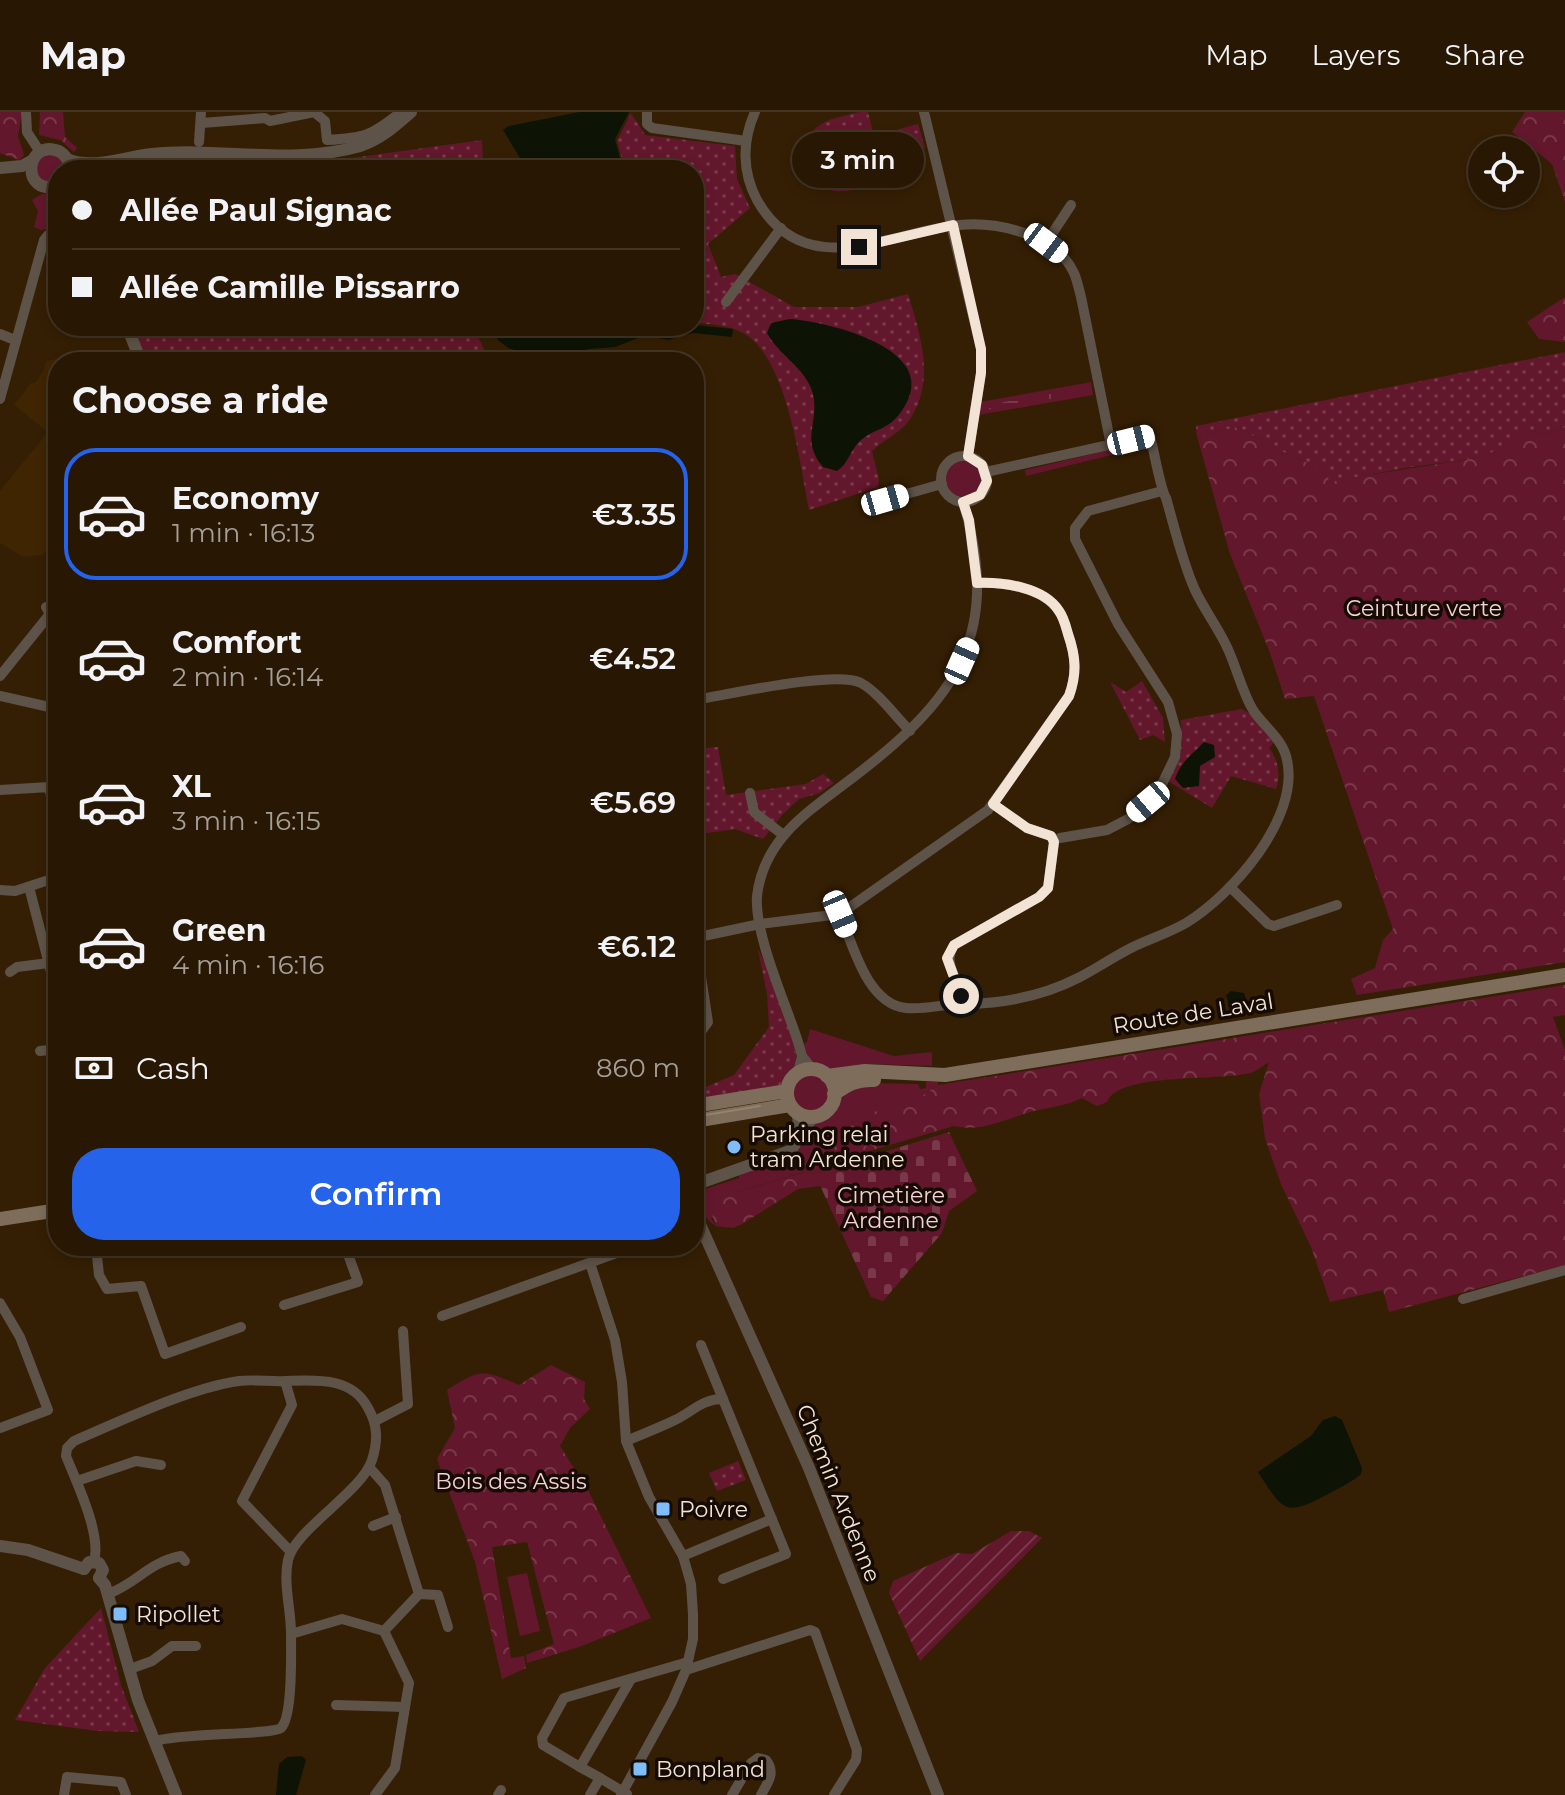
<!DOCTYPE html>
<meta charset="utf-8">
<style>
body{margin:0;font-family:Montserrat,sans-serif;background:#342412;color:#f1f3f6;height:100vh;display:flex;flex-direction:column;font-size:30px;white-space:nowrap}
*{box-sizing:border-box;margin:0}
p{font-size:26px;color:#a59f9a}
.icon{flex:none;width:44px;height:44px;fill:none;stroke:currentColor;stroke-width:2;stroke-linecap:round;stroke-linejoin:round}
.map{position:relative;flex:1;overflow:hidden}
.sheet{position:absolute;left:48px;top:240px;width:656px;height:904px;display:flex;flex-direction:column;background:#281703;border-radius:32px;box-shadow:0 4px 12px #0003,0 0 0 2px #443625}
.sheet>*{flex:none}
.hud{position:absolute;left:48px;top:48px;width:656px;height:176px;border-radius:32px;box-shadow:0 4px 12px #0003,0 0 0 2px #443625;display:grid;align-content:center;height:176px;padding:0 24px;background:#281703}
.controls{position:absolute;left:1468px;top:24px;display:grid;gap:16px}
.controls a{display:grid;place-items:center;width:72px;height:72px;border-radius:50%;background:#281703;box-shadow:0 4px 12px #0003,0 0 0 2px #443625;font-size:40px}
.end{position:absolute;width:36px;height:36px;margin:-18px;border:10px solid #f2e3d4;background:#111;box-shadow:0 0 0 4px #111}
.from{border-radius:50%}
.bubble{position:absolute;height:56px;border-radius:28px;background:#281703;box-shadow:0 4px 12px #0003,0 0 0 2px #443625;font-size:26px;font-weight:600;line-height:56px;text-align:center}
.car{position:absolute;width:24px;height:48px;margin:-24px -12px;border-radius:10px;box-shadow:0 0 6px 2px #0007;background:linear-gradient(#fff 24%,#345 0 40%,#fff 0 76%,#345 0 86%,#fff 0)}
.hud b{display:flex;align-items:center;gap:28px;height:76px;font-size:30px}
.hud b+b{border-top:2px solid #443625}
.hud i{width:20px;height:20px;background:#f1f3f6}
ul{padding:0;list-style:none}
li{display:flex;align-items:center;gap:24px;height:132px;margin:0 16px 12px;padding:0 8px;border:4px solid transparent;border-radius:32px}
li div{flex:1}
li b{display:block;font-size:30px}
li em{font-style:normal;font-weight:600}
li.on{border-color:#2563eb}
li>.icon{width:72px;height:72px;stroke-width:1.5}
h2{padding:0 24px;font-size:36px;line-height:96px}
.pay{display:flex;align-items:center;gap:20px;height:88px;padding:0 24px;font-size:30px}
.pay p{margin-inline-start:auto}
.primary-button{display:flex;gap:16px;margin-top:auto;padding:16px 24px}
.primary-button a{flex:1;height:92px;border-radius:32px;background:#2563eb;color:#fff;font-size:32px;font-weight:600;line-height:92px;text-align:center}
header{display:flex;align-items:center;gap:48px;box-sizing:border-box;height:112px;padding:0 40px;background:#281703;border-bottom:2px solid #443625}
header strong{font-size:38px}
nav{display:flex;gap:44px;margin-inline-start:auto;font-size:28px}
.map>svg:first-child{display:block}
.built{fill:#3f2501}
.grass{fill:#62172c}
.forest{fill:url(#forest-crowns)}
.wetland{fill:url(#wetland-marsh)}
.cemetery{fill:url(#cemetery-stones)}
.park{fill:url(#park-dots)}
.garden{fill:url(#garden-furrows)}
.water{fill:#0d1405}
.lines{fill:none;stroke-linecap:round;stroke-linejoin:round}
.minor{stroke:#5e5348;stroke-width:10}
.tertiary{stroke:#5e5348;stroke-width:12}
.secondary{stroke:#7f6d5b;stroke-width:14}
.tram{stroke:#94826d;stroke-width:2}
.route{stroke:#f2e3d4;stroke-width:10}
.poi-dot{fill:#7fbdf9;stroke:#150b03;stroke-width:3}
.labels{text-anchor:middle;stroke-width:7;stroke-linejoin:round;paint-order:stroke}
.park-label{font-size:22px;fill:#f3d1d6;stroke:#150b03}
.street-label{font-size:22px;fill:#f2e3d4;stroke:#150b03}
.poi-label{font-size:22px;fill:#f2e3d4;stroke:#150b03;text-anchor:start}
</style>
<header>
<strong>Map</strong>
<nav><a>Map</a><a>Layers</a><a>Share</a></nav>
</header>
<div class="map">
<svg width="1565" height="1683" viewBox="0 0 1565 1683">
<defs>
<pattern id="forest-crowns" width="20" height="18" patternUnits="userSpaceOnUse" patternTransform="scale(2)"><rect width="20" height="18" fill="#62172c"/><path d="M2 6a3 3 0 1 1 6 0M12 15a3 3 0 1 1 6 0" fill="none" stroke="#79394a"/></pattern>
<pattern id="wetland-marsh" width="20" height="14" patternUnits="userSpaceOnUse" patternTransform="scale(2)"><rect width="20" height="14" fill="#62172c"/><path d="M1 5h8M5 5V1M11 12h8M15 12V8" fill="none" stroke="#79394a"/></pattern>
<pattern id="cemetery-stones" width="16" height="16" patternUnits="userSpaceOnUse" patternTransform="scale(2)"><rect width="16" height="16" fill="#62172c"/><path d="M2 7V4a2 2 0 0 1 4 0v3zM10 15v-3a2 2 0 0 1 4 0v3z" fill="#79394a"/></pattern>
<pattern id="park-dots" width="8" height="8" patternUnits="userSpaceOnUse" patternTransform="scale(2)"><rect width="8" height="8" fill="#62172c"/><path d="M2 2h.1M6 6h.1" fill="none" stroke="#79394a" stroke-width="1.8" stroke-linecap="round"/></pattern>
<pattern id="garden-furrows" width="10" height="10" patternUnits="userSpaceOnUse" patternTransform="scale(2)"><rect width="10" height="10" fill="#62172c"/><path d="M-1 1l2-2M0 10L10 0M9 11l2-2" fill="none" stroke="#79394a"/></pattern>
</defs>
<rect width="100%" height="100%" fill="#351f04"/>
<path class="built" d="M78,243L81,250H58V439L52,434L42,443L23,445L0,431V379L48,320L14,293L31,271H35L43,260L46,249Z"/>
<g class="grass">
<path d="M50,41L61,46L66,58H58V70L51,73L36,63L39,46Z"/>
<path d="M58,80V115L41,118L34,115L38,99L32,88L42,82Z"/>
<path d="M1091,270L1093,283L978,303L980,290Z"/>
<path d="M1143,330L1151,339L1140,336L1026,364L1025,358Z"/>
<circle cx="964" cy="366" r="19"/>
<path d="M810,917L894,944L932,940V954L868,952L831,959L813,951L804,939L803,932L807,930Z"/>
<circle cx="811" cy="982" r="19"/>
<path d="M926,970H938V973C929,978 919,989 910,991C891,996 872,1001 853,1009L849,1018L834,1022L825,1034L829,1056L811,1063L804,1060L738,1080L711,1106L716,1114C704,1108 696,1090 702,1078L739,1066V1062L784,1045L810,1013L830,1005L848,977L871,971L918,972L920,977L926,976Z"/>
<path d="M527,1461L540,1519L520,1524L507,1465Z"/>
</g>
<g class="forest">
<path d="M0,0H22L18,24L24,43L19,48L0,41Z"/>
<path d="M40,0H63L65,25L77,36L74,40L60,28L39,23Z"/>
<path d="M1525,0H1565V90L1552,52L1512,20Z"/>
<path d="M1565,185V230L1539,227L1527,210Z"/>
<path d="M1237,315L1295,346L1324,356L1330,369L1483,345L1528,318L1544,322L1565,315V850L1357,883L1351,867L1375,856L1383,828L1393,817L1314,584L1285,587L1270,541L1230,442L1197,324Z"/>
<path d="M1565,873V903L1553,905L1565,938V1153L1389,1200L1383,1178L1330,1190L1311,1135L1281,1072L1265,1026L1259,982L1269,950C1264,953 1258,958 1253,960C1225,970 1119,959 1107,990L1097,994L1082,986C1064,995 1046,995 1027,1001C1004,1008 980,1020 954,1014L829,1051L825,1034L834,1022L849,1017L855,1006L901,991L915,989L938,973Z"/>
<path d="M829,1056L837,1057L819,1069L820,1074L798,1077L742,1112L733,1116L716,1114L709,1095L738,1080L805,1060L811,1063Z"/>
<path d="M551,1253L585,1270L584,1287L590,1297L570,1316L560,1334L588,1378L651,1506L579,1535L527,1551L526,1543L554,1532L527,1430L492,1435L511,1546L524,1544L526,1556L502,1567L475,1450L437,1347L455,1316L447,1278C482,1256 482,1258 519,1273Z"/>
</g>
<path class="wetland" d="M1089,275L1090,280L986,298L987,293Z"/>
<path class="cemetery" d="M949,1020L977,1079L949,1099L942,1121L883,1189L871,1185L818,1069L845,1052Z"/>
<g class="park">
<path d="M859,0H868L874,24L918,12L925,36L880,49L885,69C870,74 851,81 835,79C805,75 794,35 817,15C828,6 845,4 859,0Z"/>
<path d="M631,1L645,23L735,34L737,67L750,96L708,132L721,165L735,162L794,195H858L908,182C920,222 936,268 910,307C902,320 883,328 872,339L879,368L878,375L809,398C800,352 788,253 748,224C733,213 712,213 694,210V58H625L617,29Z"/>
<path d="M482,28L483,58H265Z"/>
<path d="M131,214H473L490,250H147Z"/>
<path d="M1565,240V315L1544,322L1528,318L1484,345L1405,356L1330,370L1324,357L1295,346L1237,315L1197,324L1196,314Z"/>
<path d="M1142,569L1163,606L1165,630L1153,623L1140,628L1110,570L1126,580Z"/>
<path d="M1242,597L1250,602L1274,630L1269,636C1278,648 1281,661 1276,677L1231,664L1212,696L1168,669L1180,631L1181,608Z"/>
<path d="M718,635L726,683L806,672L823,662L834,671L820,681L799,687L783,702L763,727L735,717L694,723V637Z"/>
<path d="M758,838C770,858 799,929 796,951C795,959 784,968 778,976L694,990V980L734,963L769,915L767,882Z"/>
<path d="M738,1349L746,1368L717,1379L709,1361Z"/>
<path d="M101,1496L121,1573L139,1620L98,1619L15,1608L45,1556Z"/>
</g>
<path class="garden" d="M1011,1419H1029L1042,1426L920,1549L889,1481L893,1469L956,1441L972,1442Z"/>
<g class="water">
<path d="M579,0H629L615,27L623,58H522L520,46L503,18L509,14Z"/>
<path d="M790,207C829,210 944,237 903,297C887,321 874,315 859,330C850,339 848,352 837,359L823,355C798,326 823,307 811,276C802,254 778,242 767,221L771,211Z"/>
<path d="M694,213L733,217L732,225L693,221L668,228L646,223L615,235L589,237L544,247L508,236L498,228L489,214Z"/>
<path d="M1204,630L1214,633L1215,645L1200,654L1199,674L1183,676L1175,667C1181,649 1192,643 1204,630Z"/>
<path d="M1231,879L1244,881L1250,900L1232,903L1226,883Z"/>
<path d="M1335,1304L1342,1308L1362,1356L1361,1362C1352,1370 1339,1376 1328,1382C1285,1405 1284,1400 1258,1360L1311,1324L1323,1308Z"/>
<path d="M302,1644L306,1648L296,1683H276L279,1652L287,1645Z"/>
</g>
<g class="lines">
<g class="minor">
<path d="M26,0L27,20L40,40"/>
<path d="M647,0V12L652,16L746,29"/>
<path d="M755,0C742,29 742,60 757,88C803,169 883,124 951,114C992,108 1055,120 1074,161C1077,168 1079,177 1081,185L1111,333"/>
<path d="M924,0L981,237V261L968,344"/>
<path d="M202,11L265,6L270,9L314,0L325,9L327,28C365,26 371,24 401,0"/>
<path d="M199,30L201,0"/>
<path d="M1046,131L1071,93"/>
<path d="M726,190L781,116"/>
<path d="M0,222L15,228"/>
<path d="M0,287L44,128L48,123L58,120"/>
<circle cx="964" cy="367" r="23"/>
<path d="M875,385L885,388L942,372"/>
<path d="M0,564L50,502L46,495"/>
<path d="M0,584L58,597"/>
<path d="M694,588C727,583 835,558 861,571C879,581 895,604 910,619"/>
<path d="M0,678L49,675L58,716"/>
<path d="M750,681L754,700L782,722"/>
<path d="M993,692L1027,716L1051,724"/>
<path d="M1060,726L1107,718L1128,707L1148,690L1163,670L1175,645L1177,622L1168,590L1118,512L1075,427V416L1088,399L1162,379"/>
<path d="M29,775L58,887"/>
<path d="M1230,775L1268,812L1274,814L1337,793"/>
<path d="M0,778L15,779L58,765"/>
<path d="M840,802C853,833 867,892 906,896C922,898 940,893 957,892"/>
<path d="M694,826L760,812L840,802L988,698L1069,584C1077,562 1076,545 1068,522C1066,515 1064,506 1059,499C1043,475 1003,470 977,471"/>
<path d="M10,860L17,855L49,851"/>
<path d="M961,884C958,866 942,851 954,833L1039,785L1048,776L1054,730"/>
<path d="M967,892C1006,891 1043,884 1078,866C1096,857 1113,845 1131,836C1149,827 1169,821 1186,811C1232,783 1300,706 1287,648C1283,627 1264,615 1253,598C1241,578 1236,552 1225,531C1216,513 1204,497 1195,478C1182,449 1175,417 1166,386C1160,376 1154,338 1150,324L986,360"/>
<path d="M694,929L708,910L695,826"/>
<path d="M40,939L58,937"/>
<path d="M802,944L813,958"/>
<path d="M798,961L802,944L798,930C786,892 754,822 757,784C763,732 800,705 839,676C947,596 1006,532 963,390"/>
<path d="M96,1134L99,1163L107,1177L141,1174L165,1242L241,1215"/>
<path d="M590,1151L615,1228L622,1270L626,1329L649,1385L683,1444L691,1472L693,1502V1527L686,1558L672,1590L621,1683"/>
<path d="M1463,1187L1565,1158"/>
<path d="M0,1191L20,1225L48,1298L0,1316"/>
<path d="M284,1193L358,1170L345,1134"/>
<path d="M442,1204L636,1134"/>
<path d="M701,1233L786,1442L723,1467"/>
<path d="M285,1269L292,1293L242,1389L290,1439"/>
<path d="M375,1309L408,1292L403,1219"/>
<path d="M626,1329C642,1322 659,1316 675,1308C692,1300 702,1287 723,1287"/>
<path d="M370,1356L385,1373L419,1482L384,1519"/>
<path d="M77,1369L136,1349L161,1353"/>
<path d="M373,1414L396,1405"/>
<path d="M683,1444L772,1407"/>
<path d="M94,1449C102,1423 76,1369 66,1344L67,1336L74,1329C121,1309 189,1276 239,1269C255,1267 271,1270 287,1269C317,1268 352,1265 368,1296C378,1313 378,1329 372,1348C362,1380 294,1418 288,1448C283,1472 291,1497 291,1521C291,1538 293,1605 281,1616C272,1623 179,1621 156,1629"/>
<path d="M108,1482C139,1470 147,1451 181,1444L185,1449"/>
<path d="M419,1482L438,1483L448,1515"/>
<path d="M291,1522L342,1507L384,1519L409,1571L395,1656L375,1683"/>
<path d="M130,1557L152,1549L172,1534H196"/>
<path d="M686,1558L810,1518L815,1520L857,1638L856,1648L834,1683"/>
<path d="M336,1593L405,1595"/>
<path d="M580,1655L543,1633L542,1626L564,1586L688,1550"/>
<path d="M600,1666L580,1655L631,1567"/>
<path d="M64,1683L67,1665L121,1670L126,1683"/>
<path d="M498,1683L501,1678"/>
<path d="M590,1683L600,1666L627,1682"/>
<path d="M732,1683L751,1651L758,1646L766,1648C776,1661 768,1670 761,1683"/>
</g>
<g class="tertiary">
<path d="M67,47C93,58 124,45 152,42C221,35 292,54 360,34C381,27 395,14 411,0"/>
<path d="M0,56L22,54L33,48"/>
<path d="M58,74C21,84 25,30 55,38C65,40 69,49 70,58"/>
<path d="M127,214L141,250"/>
<path d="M800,1020L814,1005"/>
<path d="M694,1073L790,1039C800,1028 799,1016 798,1002"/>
<path d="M694,1099L809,1356L938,1683"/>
<path d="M0,1434L28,1438L84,1457"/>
<path d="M84,1457L89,1450L99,1451L103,1458L99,1466"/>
<path d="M99,1466L105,1473L138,1588L176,1683"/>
</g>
<g class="secondary">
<circle cx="811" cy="981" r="24"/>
<path d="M827,964L865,959L945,963L1565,863"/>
<path d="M834,982C848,972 857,967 874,968"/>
<path d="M694,994L787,979"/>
<path d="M694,1009L790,993"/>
<path d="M0,1107L58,1098"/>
</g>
<path class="tram" d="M694,1005L760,994"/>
</g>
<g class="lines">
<path class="route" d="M859,135L953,113L981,237V261L968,344L982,353L987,369L980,383L963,390L969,408L977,471C1003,470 1044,475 1059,499C1064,506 1066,515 1068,522C1076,545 1077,562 1069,584L993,692L1027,716L1051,724L1054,730L1048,776L1039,785L954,833L947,846L961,884"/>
</g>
<g class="poi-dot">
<circle cx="734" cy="1035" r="8"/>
<rect x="655" y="1389" width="16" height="16" rx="4"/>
<rect x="112" y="1494" width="16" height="16" rx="4"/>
<rect x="632" y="1649" width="16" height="16" rx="4"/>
</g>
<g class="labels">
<g class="park-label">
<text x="1424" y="504">Ceinture verte</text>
<text x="891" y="1091">Cimetière<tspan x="891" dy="25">Ardenne</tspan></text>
<text x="511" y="1377">Bois des Assis</text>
</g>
<g class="street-label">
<text transform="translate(1193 901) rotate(-9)" y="8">Route de Laval</text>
<text transform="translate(839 1381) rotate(68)" y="8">Chemin Ardenne</text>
</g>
<g class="poi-label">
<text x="750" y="1030">Parking relai<tspan x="750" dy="25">tram Ardenne</tspan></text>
<text x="679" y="1405">Poivre</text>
<text x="136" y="1510">Ripollet</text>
<text x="656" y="1665">Bonpland</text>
</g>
</g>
</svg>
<div class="controls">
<a><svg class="icon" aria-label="locate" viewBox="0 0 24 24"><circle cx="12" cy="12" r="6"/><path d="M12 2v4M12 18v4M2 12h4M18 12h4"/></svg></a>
</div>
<i class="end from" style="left:961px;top:884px"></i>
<i class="end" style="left:859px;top:135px"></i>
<div class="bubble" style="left:792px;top:20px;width:132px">3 min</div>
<i class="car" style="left:1046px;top:131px;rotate:127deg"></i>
<i class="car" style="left:1131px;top:328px;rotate:76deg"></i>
<i class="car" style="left:885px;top:388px;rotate:74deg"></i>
<i class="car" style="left:962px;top:549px;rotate:24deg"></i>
<i class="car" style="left:1148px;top:690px;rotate:230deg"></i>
<i class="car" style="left:840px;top:802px;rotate:157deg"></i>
<div class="hud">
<b><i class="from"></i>Allée Paul Signac</b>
<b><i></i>Allée Camille Pissarro</b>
</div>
<section class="sheet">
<h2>Choose a ride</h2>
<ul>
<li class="on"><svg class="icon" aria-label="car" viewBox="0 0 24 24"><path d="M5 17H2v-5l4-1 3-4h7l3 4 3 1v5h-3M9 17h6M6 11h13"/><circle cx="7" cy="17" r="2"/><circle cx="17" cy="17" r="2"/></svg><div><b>Economy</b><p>1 min · 16:13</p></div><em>€3.35</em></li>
<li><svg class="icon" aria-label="car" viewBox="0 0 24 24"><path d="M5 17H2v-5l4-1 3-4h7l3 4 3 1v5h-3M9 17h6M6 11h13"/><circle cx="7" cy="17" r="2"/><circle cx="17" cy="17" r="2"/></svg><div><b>Comfort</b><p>2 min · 16:14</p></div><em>€4.52</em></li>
<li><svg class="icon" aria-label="car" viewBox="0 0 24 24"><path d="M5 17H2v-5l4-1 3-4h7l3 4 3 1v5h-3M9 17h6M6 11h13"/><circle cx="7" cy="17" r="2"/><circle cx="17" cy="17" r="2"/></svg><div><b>XL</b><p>3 min · 16:15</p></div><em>€5.69</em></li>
<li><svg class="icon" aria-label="car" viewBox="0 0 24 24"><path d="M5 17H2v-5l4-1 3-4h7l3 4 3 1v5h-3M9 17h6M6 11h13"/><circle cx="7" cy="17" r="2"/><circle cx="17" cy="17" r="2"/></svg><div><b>Green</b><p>4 min · 16:16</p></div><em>€6.12</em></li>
</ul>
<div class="pay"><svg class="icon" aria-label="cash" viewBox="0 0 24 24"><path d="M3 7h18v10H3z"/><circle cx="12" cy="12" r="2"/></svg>Cash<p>860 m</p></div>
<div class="primary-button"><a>Confirm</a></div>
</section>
</div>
